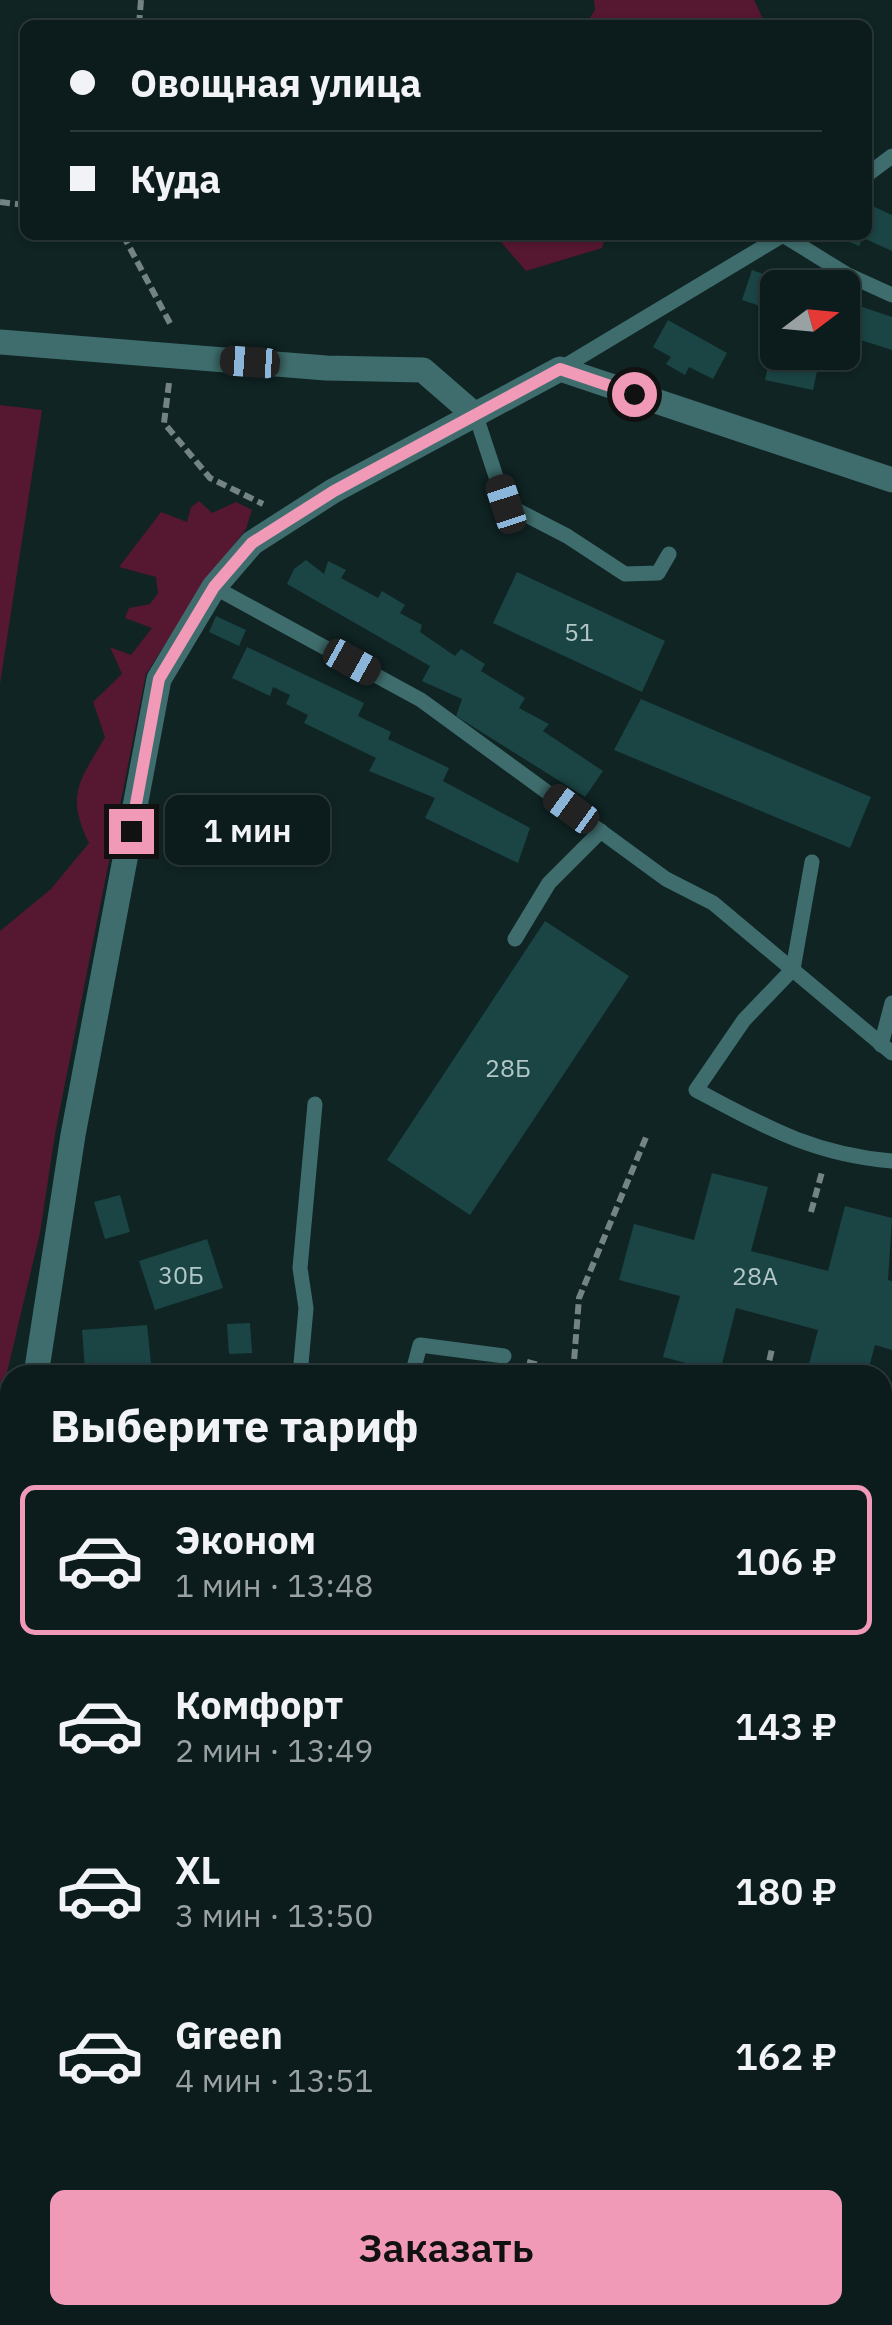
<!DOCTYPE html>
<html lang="ru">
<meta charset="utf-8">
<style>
body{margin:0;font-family:"IBM Plex Sans",sans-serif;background:#1a2828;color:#f1f3f6;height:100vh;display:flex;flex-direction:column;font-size:38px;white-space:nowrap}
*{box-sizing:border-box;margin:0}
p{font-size:32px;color:#9aa1a3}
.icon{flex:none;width:55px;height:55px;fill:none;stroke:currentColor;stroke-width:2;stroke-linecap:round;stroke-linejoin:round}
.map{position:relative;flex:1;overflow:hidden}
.sheet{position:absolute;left:0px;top:1365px;width:892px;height:960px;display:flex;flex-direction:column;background:#0c1b1b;border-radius:30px 30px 0 0;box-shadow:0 2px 8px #0004,0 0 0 2px #2c393a}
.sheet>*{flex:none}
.hud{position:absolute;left:20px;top:20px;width:852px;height:220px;border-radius:15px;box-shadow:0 2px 8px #0004,0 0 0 2px #2c393a;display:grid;align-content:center;height:220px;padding:0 50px;background:#0c1b1b}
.needle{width:65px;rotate:74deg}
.fabs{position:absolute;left:760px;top:270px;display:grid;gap:20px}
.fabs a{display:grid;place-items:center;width:100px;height:100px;border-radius:15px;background:#0c1b1b;box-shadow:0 2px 8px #0004,0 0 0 2px #2c393a;font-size:50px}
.end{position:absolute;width:45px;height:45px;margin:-22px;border:12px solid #f09ab7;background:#111;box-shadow:0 0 0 5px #111}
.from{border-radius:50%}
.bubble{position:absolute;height:70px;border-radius:15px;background:#0c1b1b;box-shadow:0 2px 8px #0004,0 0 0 2px #2c393a;font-size:32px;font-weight:600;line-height:70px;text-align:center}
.car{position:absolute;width:30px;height:60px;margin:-30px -15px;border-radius:12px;box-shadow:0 0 8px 2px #0007;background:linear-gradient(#222 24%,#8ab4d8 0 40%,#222 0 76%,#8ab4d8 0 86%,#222 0)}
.hud b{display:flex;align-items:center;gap:35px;height:95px;font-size:38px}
.hud b+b{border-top:2px solid #2c393a}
.hud i{width:25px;height:25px;background:#f1f3f6}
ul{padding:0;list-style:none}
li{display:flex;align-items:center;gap:30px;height:150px;margin:0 20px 15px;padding:0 30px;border:5px solid transparent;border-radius:15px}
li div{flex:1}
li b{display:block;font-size:38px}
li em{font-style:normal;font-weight:600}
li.active{border-color:#f09ab7}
li>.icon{width:90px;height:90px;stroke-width:1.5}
h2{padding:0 50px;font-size:45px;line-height:120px}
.action{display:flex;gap:20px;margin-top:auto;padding:20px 50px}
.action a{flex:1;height:115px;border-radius:15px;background:#f09ab7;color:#111;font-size:40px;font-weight:600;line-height:115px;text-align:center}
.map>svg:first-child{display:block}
.green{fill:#561731}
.building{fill:#1b4444}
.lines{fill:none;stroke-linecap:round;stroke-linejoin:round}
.path{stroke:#748484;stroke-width:6;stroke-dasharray:10 5;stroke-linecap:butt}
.service{stroke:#3f6d6d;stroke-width:15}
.minor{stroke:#3f6d6d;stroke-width:25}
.tertiary{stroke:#3f6d6d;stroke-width:25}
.route{stroke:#f09ab7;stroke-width:12}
.labels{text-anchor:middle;stroke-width:9;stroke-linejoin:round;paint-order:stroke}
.number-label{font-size:25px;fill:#b3c7c6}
</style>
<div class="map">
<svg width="892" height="2325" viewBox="0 0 892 2325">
<rect width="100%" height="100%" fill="#102424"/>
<g class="green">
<path d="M594,0H754L766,25H585L595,10Z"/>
<path d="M495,235H606L602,248L526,271Z"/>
<path d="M0,405L42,410L0,684Z"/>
<path d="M199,501L212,513L236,502L252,510L246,529L206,580L146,674L55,1134L40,1233L0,1402V931L51,889L89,843C65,794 80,781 105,737L93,702L122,674L110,647L131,655L152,628L125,618L129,608L150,604L158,593L156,577L119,567L161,512L187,522L191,507Z"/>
<path d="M0,1880L10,1883V2199L0,2196Z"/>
<path d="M0,2268L10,2270V2315H193L234,2325H0Z"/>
<path d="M438,2315H649L686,2325H475Z"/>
</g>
<g class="building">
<path d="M868,204L892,215V251L863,238L859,246L833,235H868Z"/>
<path d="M752,270L801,287V288H778V312L742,300Z"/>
<path d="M842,300L892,317V350L842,334Z"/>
<path d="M668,320L727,353L713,379L689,367L685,375L666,364L671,357L653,347Z"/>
<path d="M771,351L795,356V352H821L813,390L765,380Z"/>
<path d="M306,560L324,574L328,561L346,570L341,578L378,598L382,591L405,605L400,613L422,625L420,632L455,656L461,649L485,664L481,671L525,698L519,708L549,724L543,731L603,771L585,797L456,716L462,699L422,681L430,666L287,584L294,569Z"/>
<path d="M517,572L665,641L642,692L493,623Z"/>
<path d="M216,616L246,630L239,646L209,632Z"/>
<path d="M247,647L364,703L358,716L391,732L388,739L449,768L443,781L530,828L518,863L425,818L435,798L369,771L376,758L304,723L308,715L286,704L290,695L273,687L270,696L232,678Z"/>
<path d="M641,699L871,797L850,848L614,750Z"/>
<path d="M545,921L629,976L470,1215L387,1160Z"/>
<path d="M712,1173L768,1187L751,1251L828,1271L845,1206L892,1218L888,1280L892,1281V1350L875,1345L867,1375H806L818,1330L736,1308L720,1372L663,1357L680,1296L619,1280L634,1224L694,1240Z"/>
<path d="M120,1195L130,1232L105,1239L94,1202Z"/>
<path d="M207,1239L223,1288L155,1310L139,1261Z"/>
<path d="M250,1323L252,1353L229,1354L227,1324Z"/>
<path d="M147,1325L151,1364L85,1369L82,1330Z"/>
<path d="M882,1649L892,1651V1727L882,1725Z"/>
<path d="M882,2271L892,2273V2325H848L851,2315H882Z"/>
</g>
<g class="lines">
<g class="path">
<path d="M139,25L141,0"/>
<path d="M0,202L25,205"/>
<path d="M123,235L172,327"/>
<path d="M169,383L164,423L210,478L263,504"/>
<path d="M811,1212L822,1172"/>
<path d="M527,1362L579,1375"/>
<path d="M573,1374L579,1298L647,1135"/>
<path d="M766,1375L772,1349"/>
<path d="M882,1426L892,1419"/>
<path d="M882,1797L892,1804"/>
<path d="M882,1951L892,1954"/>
<path d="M882,2101L892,2062"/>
<path d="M649,2315L686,2325"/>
<path d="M749,2319L765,2325"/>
</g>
<g class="service">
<path d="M868,174L892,156"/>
<path d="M783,235L846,274L892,295"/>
<path d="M560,369L783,235"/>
<path d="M476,416L505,504L567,536L625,574L658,573L669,554"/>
<path d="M214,587L421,700L666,879L713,903L892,1053"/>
<path d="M812,862L793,969L744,1020L696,1090C766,1127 812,1154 892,1161"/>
<path d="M515,939L549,883L601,831"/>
<path d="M881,1045L892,1003"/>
<path d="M300,1375L306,1308L300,1268L315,1104"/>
<path d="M412,1375L420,1345L504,1356"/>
<path d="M0,1854L10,1857"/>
<path d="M882,2231L892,2233"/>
</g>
<g class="minor">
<path d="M0,342L326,368L423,370L476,416"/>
<path d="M36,1375L73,1135L159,679L214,587L252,543L333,491L560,369L892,480"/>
<path d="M0,1584L10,1533"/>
<path d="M803,2325L805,2315"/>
</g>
<g class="tertiary">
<path d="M0,2241L10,2244"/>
<path d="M296,2315L338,2325"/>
</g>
</g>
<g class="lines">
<path class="route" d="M131,831L159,679L214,587L252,543L334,491L560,369L634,394"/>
</g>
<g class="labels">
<g class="number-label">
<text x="579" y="641">51</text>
<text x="508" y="1077">28Б</text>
<text x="181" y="1284">30Б</text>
<text x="755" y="1285">28А</text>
</g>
</g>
</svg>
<div class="fabs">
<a><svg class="needle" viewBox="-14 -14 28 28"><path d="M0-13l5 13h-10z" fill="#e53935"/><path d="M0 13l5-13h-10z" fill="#9aa1a3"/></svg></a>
</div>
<i class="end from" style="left:634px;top:394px"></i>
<i class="end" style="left:131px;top:831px"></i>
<div class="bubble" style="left:165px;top:795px;width:165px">1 мин</div>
<i class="car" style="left:250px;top:362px;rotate:274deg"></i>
<i class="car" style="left:506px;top:504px;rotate:342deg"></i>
<i class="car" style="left:352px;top:662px;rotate:119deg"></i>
<i class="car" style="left:571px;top:809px;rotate:306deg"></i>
<div class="hud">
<b><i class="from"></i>Овощная улица</b>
<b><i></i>Куда</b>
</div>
<section class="sheet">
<h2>Выберите тариф</h2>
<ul>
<li class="active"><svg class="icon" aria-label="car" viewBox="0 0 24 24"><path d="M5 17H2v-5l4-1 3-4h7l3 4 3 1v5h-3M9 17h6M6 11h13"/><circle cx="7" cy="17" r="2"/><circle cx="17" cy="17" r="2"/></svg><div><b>Эконом</b><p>1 мин · 13:48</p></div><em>106 ₽</em></li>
<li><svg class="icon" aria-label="car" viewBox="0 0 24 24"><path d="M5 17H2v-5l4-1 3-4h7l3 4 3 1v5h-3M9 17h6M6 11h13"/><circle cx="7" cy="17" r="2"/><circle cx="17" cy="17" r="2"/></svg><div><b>Комфорт</b><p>2 мин · 13:49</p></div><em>143 ₽</em></li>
<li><svg class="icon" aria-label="car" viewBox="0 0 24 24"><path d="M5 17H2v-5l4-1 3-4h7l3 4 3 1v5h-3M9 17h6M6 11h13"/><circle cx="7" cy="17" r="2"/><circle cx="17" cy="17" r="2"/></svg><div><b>XL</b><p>3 мин · 13:50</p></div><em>180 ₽</em></li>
<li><svg class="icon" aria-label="car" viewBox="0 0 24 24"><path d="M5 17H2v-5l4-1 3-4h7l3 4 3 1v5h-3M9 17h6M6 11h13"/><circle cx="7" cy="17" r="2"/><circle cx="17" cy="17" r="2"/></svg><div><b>Green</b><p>4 мин · 13:51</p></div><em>162 ₽</em></li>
</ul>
<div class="action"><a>Заказать</a></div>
</section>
</div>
